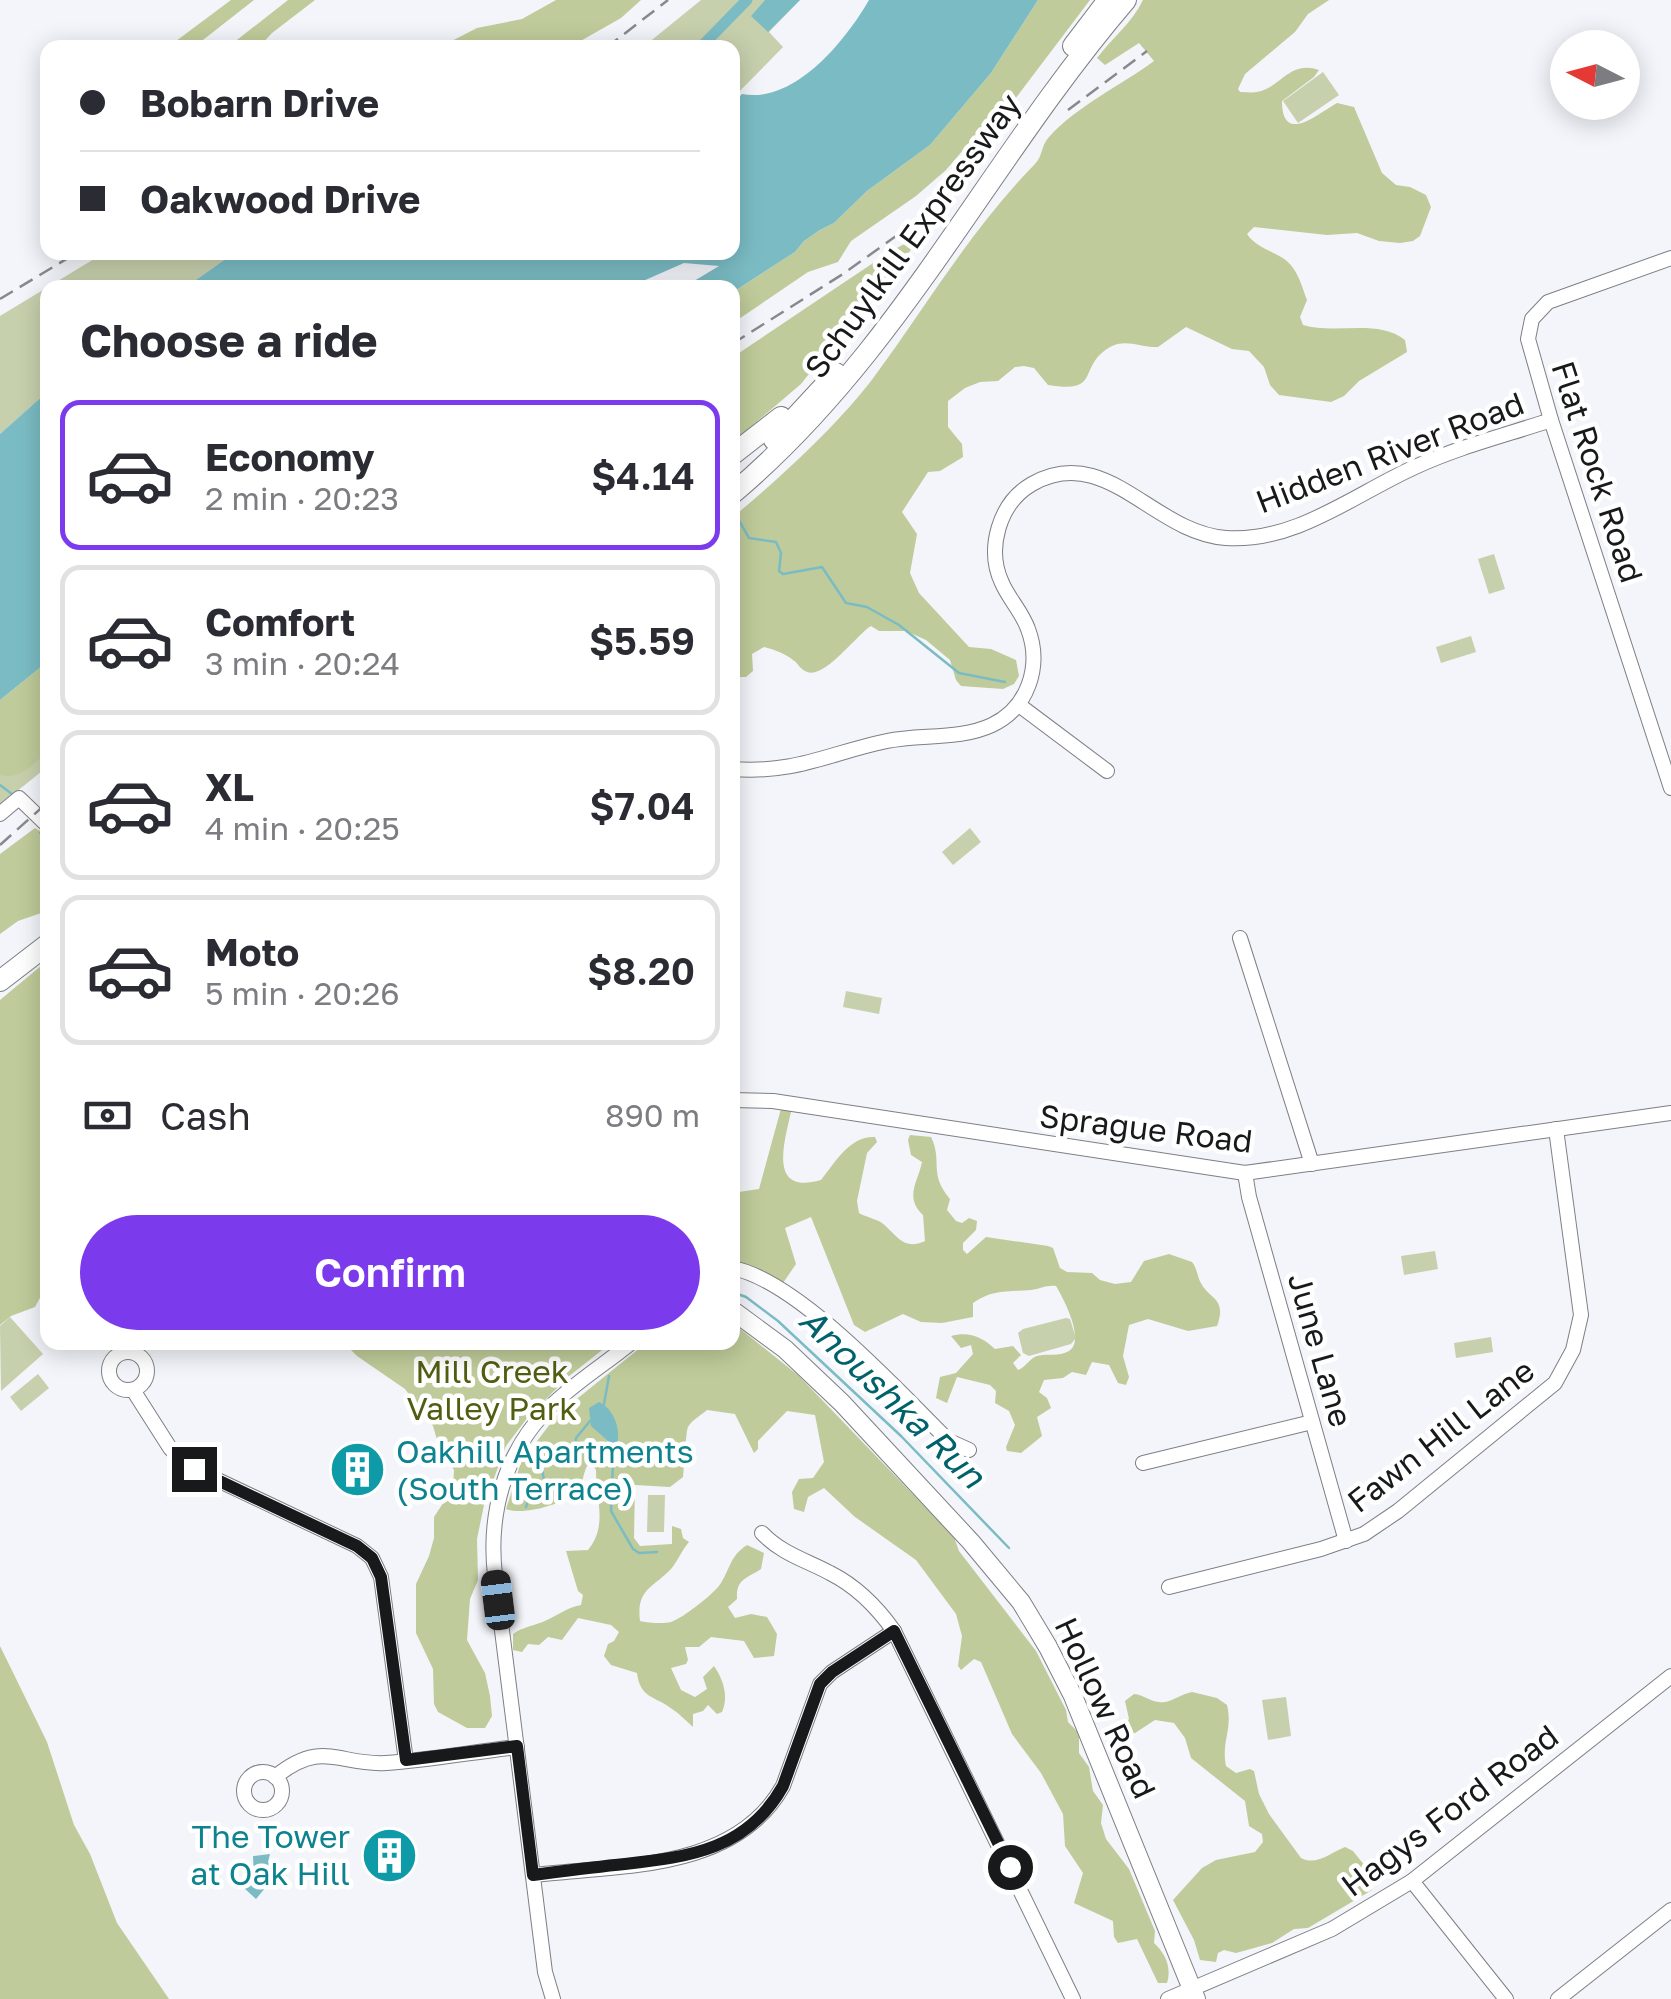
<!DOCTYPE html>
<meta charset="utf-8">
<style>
body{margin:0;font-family:"Golos Text",sans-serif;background:#f7f7f7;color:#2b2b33;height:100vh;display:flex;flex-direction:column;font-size:38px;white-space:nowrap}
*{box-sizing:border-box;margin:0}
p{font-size:32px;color:#7c7c81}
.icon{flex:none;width:55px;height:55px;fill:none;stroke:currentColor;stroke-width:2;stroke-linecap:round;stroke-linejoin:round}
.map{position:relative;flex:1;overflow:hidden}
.drawer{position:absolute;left:40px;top:280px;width:700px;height:1070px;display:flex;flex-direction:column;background:#fff;border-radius:20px;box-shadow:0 5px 25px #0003}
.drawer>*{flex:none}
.top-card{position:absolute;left:40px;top:40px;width:700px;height:220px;border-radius:20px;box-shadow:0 5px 25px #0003;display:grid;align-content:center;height:220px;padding:0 40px;background:#fff}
.needle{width:65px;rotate:276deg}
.fabs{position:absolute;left:1550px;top:30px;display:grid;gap:20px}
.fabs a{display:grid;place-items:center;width:90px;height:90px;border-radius:50%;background:#fff;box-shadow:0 5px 25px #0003;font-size:50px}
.end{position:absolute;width:45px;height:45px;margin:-22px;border:12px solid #18191a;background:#fff;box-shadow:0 0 0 5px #fff}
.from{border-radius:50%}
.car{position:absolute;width:30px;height:60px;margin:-30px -15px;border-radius:12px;box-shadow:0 0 8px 2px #0007;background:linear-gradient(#222 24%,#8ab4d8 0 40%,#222 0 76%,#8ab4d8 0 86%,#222 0)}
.top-card b{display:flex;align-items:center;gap:35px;height:95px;font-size:38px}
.top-card b+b{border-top:2px solid #e1e1e2}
.top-card i{width:25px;height:25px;background:#2b2b33}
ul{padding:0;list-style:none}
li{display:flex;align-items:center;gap:30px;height:150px;margin:0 20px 15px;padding:0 20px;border:5px solid #e1e1e2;border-radius:20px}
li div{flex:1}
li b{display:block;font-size:38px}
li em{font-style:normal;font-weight:600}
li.selected{border-color:#7c3aed}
li>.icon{width:90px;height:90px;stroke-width:1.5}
h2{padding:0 40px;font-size:45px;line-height:120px}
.pay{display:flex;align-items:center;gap:25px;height:110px;padding:0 40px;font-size:38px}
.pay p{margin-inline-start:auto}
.button{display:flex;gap:20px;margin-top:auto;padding:20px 40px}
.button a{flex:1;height:115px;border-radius:60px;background:#7c3aed;color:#fff;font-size:40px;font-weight:600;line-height:115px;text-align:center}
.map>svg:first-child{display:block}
.green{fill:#c7d0ad}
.forest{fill:#bfcb9a}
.water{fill:#7bbcc4}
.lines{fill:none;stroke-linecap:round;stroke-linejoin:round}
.stream{stroke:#7bbcc4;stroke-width:2.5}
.canal{stroke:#7bbcc4;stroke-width:11}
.minor-casing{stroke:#7d7f83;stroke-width:16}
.major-casing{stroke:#7d7f83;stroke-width:20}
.highway-casing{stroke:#7d7f83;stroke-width:22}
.minor{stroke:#fff;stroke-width:14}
.major{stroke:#fff;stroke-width:18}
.highway{stroke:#fff;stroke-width:20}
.rail{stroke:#88898c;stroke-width:2.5;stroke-dasharray:15 8;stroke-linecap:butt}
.route{stroke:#18191a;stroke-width:12}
.labels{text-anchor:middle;stroke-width:9;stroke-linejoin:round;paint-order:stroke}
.street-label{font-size:32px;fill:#18191a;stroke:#fff}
.park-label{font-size:32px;fill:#515e12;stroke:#fff}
.culture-label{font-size:32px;fill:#0d838f;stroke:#fff;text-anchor:start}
.water-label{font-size:35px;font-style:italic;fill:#00626b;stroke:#fff}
</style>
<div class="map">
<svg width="1671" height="1999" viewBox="0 0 1671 1999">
<rect width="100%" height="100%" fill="#f3f5fa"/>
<g class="green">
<path d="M701,0H800L769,32L783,47L733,98L732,48H642Z"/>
<path d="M1323,72L1339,95L1298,123L1283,101Z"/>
<path d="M104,253H234L186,287L48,288L47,392L0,434V316Z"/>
<path d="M1494,554L1505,589L1489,594L1478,559Z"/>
<path d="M1471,636L1476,652L1441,663L1436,647Z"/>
<path d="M0,710L48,762L47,767L0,805Z"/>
<path d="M970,828L981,842L953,865L942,852Z"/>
<path d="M846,991L882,998L879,1014L843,1007Z"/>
<path d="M1435,1251L1438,1269L1404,1275L1401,1256Z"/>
<path d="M10,1317L43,1354L1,1391L0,1326Z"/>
<path d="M1066,1318L1070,1319L1076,1338L1071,1344L1029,1356L1023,1353L1018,1333L1023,1329Z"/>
<path d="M1491,1337L1493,1352L1456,1358L1454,1343Z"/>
<path d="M38,1374L49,1388L21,1411L10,1397Z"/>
<path d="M648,1495H665L664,1532H647Z"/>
<path d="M1286,1697L1291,1736L1268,1740L1262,1700Z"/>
</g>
<g class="forest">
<path d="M231,0H254L194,47H168Z"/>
<path d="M288,0H315L272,33L259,47H228Z"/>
<path d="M556,0H641L621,18L570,47H440L477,28L522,19Z"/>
<path d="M1038,0H1090L993,128L970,142L946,170L916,196L851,241L838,262L808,272L733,323V292L795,252L804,241L820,230L834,223L867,191L930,145L991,73Z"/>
<path d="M1143,0H1329L1308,14L1295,32L1245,74L1238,89L1240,92C1246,92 1252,93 1257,92C1282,87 1289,60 1319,70L1314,77L1282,101C1282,146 1319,113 1337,103L1354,107L1382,173L1396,185L1410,187L1426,195L1431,207L1420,236L1413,241L1400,243L1379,241L1357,233L1327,235L1254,227L1247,234C1255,246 1269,250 1281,257C1297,266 1301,284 1307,300L1300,317L1303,325C1336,335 1377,318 1405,340L1407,352L1359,381L1344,396L1331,402L1279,395L1270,385L1264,367L1249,351L1232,349L1186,327L1158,347C1142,348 1126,338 1110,347C1076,367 1103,394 1048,385L1034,368L1024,366L1015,367L998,381L980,382L965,388L948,401V427L962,444L963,457L940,471L928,472L902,512L917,534L910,573L919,593L969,647L991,649L1016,660L1019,676L1014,684L1003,689L961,686L956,680L950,660L926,640L906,631H879L871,626C856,635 823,682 805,671C799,668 799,664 793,660C786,654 773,649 764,647L752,654L753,671L746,677H733V517C780,478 837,426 874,377C927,305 972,228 1035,164C1043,156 1041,145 1049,137C1077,106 1120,86 1154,61L1139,43L1105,65L1097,58C1113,37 1132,23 1143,0Z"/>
<path d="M914,239L916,242L886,287L866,302L801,384L733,442V357L891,251Z"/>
<path d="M47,662V752C32,765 21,780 0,775V700Z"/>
<path d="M35,828L47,835V911L18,921L0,934V854Z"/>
<path d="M47,961V1292L42,1294L35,1307L11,1316L0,1325V1000Z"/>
<path d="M782,1105L792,1107C786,1138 765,1196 821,1180C836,1161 850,1136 875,1137L877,1142L867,1153L857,1201L859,1213C866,1217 876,1219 882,1223C897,1235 903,1251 925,1241L923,1215C904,1197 918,1182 922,1162L911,1155L908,1140L910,1135L931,1137C943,1161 928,1173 950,1199L947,1210L956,1221L962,1223L969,1218L977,1221L976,1230L963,1243V1250L967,1254L986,1237L1048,1246L1053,1248L1060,1268L1067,1272L1092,1273L1100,1280L1115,1284L1131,1282L1144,1261L1169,1254L1192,1262C1196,1267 1197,1273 1199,1279C1207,1300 1228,1296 1217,1326L1188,1331L1148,1319L1129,1325L1123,1356L1129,1377L1126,1385L1118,1383L1109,1365L1092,1362L1086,1375L1072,1372L1063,1378L1044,1380L1039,1392L1047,1398L1051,1408L1037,1417L1042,1436L1021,1453L1007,1451L1006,1447L1015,1425L1009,1411L995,1403L996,1391L990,1385L957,1377L947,1403L936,1398L940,1377L956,1373L973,1354L971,1345L961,1348L951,1336C969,1331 982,1337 995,1349L1013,1346L1021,1355L1013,1363L1018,1370C1026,1367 1029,1359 1037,1356C1047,1353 1059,1357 1069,1351C1086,1340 1063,1298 1056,1286C1046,1285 1040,1289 1031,1290C1007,1292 993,1289 973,1303V1317L942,1323L921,1322L903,1314L865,1332L854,1325L811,1217L785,1228L796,1264L783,1283L755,1268L733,1262L732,1193L759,1189Z"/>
<path d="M733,1323L799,1376L954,1537L959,1551L1036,1651L1066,1710L1068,1722L1079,1733V1753L1089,1767L1093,1791L1103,1805L1101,1823L1106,1839L1129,1869L1155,1931L1154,1943C1165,1953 1172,1967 1167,1983H1158L1137,1939L1118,1943L1114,1937L1113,1921L1074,1903L1083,1873L1065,1846L1063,1814L1041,1773L1012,1734L981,1662L974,1659L961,1670L958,1666L962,1636L956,1614L916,1560L855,1517L824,1488L808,1497L804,1512L794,1509L792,1492L799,1479L813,1478L824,1462L815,1415L787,1411L758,1441V1449L754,1453L735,1414L707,1410C701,1415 691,1421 688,1427C686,1429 684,1469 683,1477L670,1487L635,1485L634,1538L640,1546L672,1544V1526L681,1529L683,1538L689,1542C682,1550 677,1562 671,1569C653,1588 636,1589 640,1621C648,1623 664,1624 671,1622C683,1618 715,1593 721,1583C731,1567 730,1556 747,1545L764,1553L761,1569C746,1579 736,1579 737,1599L728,1607L735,1618L751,1614L767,1617L777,1634L774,1656L754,1658L744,1641L711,1637L699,1647H685L688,1660L686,1664L671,1668L681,1690L695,1697L707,1689L703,1677L714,1666C723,1679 729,1696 722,1712L717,1714L708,1705L703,1711L693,1714V1727C686,1721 680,1714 672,1709C656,1696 640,1699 637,1673L611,1665L604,1656L608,1644L614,1641L619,1632L611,1625L578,1618L562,1640L548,1637L539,1645L528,1644L522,1652L513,1650V1634C524,1626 535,1626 547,1620C560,1614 566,1608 581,1605L583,1595L578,1591L566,1551L588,1550C608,1526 596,1499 596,1470L593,1466H587C583,1474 583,1483 578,1490C566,1504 523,1516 506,1509L521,1462L557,1415L646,1343L732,1342Z"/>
<path d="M344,1343H611L568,1377L528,1417L506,1446L484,1505L477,1539L478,1580L470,1599L467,1640L485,1673L490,1696L492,1716L485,1728H467L438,1712L434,1704L433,1669L416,1633V1584L429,1556L434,1538V1517L453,1488L454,1470L440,1450L433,1426L405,1389L357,1356Z"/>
<path d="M0,1646L47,1742L74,1825L90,1854L117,1923L169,1999H0Z"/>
<path d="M1192,1692L1217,1698L1227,1705C1233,1730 1221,1741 1226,1766L1236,1773L1250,1769L1254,1771L1259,1794L1269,1814L1301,1858C1317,1866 1330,1853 1345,1847L1353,1851L1373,1876L1372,1890L1308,1928L1294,1929L1272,1943L1236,1953L1224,1950L1218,1953L1216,1962L1200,1960L1194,1940L1173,1900L1202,1868L1216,1860L1255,1852L1263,1842L1262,1834L1249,1826L1245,1801L1191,1758L1185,1738L1174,1723L1155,1720L1135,1733L1123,1734L1121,1727L1129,1719L1125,1701L1134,1694C1144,1695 1149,1701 1159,1702C1169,1704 1181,1694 1192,1692Z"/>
</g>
<g class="water">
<path d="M765,0H800L768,32L751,16Z"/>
<path d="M869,0H1038L991,73L930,145L867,191L834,223L820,230L804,241L795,252L733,292L732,288L659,287L674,281H694L719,266L684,263L643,281L638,287H186L234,253L732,252L733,103L742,94C795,104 846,40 869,0Z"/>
<path d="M47,392V662L0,700V434Z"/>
<path d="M599,1402C615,1409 622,1433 616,1448L591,1426L589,1408Z"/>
<path d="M270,1854L268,1862L279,1871L286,1869L287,1885L266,1887L256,1899L244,1888L254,1877L253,1856Z"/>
</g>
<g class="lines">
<g class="stream">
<path d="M737,517L749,538L776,542L781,553L779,571L783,574L822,567L846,603L867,607L899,625L959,673L1005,682"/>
<path d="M0,785L12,794"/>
<path d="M40,833L48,837"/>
<path d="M732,1292L746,1297L778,1321L901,1436L1009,1548"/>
<path d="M604,1404L609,1376"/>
<path d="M578,1444L613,1463L611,1511L633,1549L639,1553L657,1552"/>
<path d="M526,1507L529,1498C558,1477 540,1491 543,1465L575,1448L576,1438L590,1421"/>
</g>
<path class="canal" d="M700,48L747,0"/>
<defs>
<g id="minor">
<path d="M1671,258L1548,302L1532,319L1528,339L1551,420L1671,788"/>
<path d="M1019,705L1107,771"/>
<path d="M732,769C796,774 829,753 887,741C921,734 960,740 992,725C1028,708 1042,666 1028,629C1022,612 1009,599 1002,583C986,549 999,503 1032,484C1106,442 1153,533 1226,538C1295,543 1355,494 1415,467C1458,447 1506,435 1551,420"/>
<path d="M0,814L19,798L48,826"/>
<path d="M1240,938L1312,1164"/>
<path d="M732,1100L773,1101L1245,1173L1671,1113"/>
<path d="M1245,1173L1249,1197L1346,1541"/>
<path d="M732,1268C798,1280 900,1393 949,1441L969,1450"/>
<circle cx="128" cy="1371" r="19"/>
<path d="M133,1390L170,1448L186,1465L357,1546L372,1558L381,1577L406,1761"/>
<path d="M1143,1463L1312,1422"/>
<path d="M762,1533C782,1554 806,1560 830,1573C856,1586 877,1607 894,1631L1073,1999"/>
<path d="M1169,1587L1321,1549L1364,1534L1398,1511L1555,1383L1573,1350L1581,1315L1556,1129"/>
<circle cx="263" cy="1791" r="19"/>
<path d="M275,1777C323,1738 339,1766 386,1763C429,1760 473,1752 517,1747"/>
<path d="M533,1875C619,1865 735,1872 783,1786L820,1684L832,1672L894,1631"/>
<path d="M1412,1881L1506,1999"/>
<path d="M553,1999L545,1972L495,1575C488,1515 504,1454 547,1410C571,1385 604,1365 632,1342"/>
<path d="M1168,1999L1332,1929L1412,1881L1671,1676"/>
<path d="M1558,1999L1671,1910"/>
</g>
<path id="major" d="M732,1310L785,1349L842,1403L971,1542L1021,1602L1048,1647L1073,1696L1196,1999"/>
<g id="highway">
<path d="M1073,46L1108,0"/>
<path d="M774,440L836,373"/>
<path d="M732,455L781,417"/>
<path d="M732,494C897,356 988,161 1126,0"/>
<path d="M0,981L48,944"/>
</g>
</defs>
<use href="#minor" class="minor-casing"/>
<use href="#major" class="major-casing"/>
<use href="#highway" class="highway-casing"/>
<use href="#minor" class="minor"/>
<use href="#major" class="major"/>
<use href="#highway" class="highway"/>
<g class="rail">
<path d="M606,48L668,0"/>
<path d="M1068,110L1147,51"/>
<path d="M0,299L78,252"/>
<path d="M732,344L843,274L931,211"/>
<path d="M0,845L48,802"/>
</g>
</g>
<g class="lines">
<path class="route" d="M194,1469L357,1546L372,1558L381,1577L406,1760L517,1746L533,1875C564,1871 594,1867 625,1864C690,1857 748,1849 783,1786L820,1684L832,1672L894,1631L1010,1867"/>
</g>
<defs>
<symbol id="building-disc" viewBox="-11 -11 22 22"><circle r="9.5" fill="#0f9aa8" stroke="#fff"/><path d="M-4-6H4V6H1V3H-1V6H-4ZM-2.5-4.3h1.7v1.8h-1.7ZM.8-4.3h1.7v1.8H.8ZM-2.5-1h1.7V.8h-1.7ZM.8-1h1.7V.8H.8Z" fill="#fff"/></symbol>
</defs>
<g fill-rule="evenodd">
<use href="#building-disc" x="326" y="1438" width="63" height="63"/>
<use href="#building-disc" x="358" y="1824" width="63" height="63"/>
</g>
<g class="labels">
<g class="street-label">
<text transform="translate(913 236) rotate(-54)" y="11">Schuylkill Expressway</text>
<text transform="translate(1390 453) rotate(-21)" y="11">Hidden River Road</text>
<text transform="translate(1597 472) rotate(72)" y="11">Flat Rock Road</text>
<text transform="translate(1146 1129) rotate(7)" y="11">Sprague Road</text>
<text transform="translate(1320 1350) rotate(74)" y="11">June Lane</text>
<text transform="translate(1441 1436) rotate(-38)" y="11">Fawn Hill Lane</text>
<text transform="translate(1105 1708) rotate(65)" y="11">Hollow Road</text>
<text transform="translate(1450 1811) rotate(-37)" y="11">Hagys Ford Road</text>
</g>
<g class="park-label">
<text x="492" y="1383">Mill Creek<tspan x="492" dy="37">Valley Park</tspan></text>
</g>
<g class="culture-label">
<text x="396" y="1463">Oakhill Apartments<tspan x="396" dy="37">(South Terrace)</tspan></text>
<text x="350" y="1848" text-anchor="end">The Tower<tspan x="350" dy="37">at Oak Hill</tspan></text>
</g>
<g class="water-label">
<text transform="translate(892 1398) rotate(44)" y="12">Anoushka Run</text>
</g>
</g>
</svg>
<div class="fabs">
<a><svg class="needle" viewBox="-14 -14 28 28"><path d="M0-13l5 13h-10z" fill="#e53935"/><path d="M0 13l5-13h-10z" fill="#7c7c81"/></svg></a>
</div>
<i class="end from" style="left:1010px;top:1867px"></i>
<i class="end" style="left:194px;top:1469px"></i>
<i class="car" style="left:498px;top:1600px;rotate:353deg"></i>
<div class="top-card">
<b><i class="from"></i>Bobarn Drive</b>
<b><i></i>Oakwood Drive</b>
</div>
<section class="drawer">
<h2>Choose a ride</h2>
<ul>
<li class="selected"><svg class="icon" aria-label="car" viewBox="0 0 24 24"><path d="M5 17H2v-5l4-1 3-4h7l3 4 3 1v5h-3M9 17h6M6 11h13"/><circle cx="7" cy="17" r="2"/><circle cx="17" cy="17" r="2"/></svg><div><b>Economy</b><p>2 min · 20:23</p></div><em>$4.14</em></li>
<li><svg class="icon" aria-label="car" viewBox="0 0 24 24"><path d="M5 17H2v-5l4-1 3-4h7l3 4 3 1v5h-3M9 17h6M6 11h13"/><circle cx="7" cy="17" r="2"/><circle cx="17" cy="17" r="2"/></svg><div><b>Comfort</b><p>3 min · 20:24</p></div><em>$5.59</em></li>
<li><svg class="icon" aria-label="car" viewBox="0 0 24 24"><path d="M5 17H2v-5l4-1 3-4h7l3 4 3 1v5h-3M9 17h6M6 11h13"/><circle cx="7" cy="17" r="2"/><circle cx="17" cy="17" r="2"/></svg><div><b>XL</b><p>4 min · 20:25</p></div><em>$7.04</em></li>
<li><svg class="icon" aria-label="car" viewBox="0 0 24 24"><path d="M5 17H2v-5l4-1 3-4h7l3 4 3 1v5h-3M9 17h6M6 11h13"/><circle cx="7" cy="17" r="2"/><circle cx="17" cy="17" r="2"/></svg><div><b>Moto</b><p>5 min · 20:26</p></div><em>$8.20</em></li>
</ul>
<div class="pay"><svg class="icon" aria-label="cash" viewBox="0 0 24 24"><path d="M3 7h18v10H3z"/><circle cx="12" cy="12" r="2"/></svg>Cash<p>890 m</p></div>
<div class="button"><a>Confirm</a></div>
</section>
</div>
